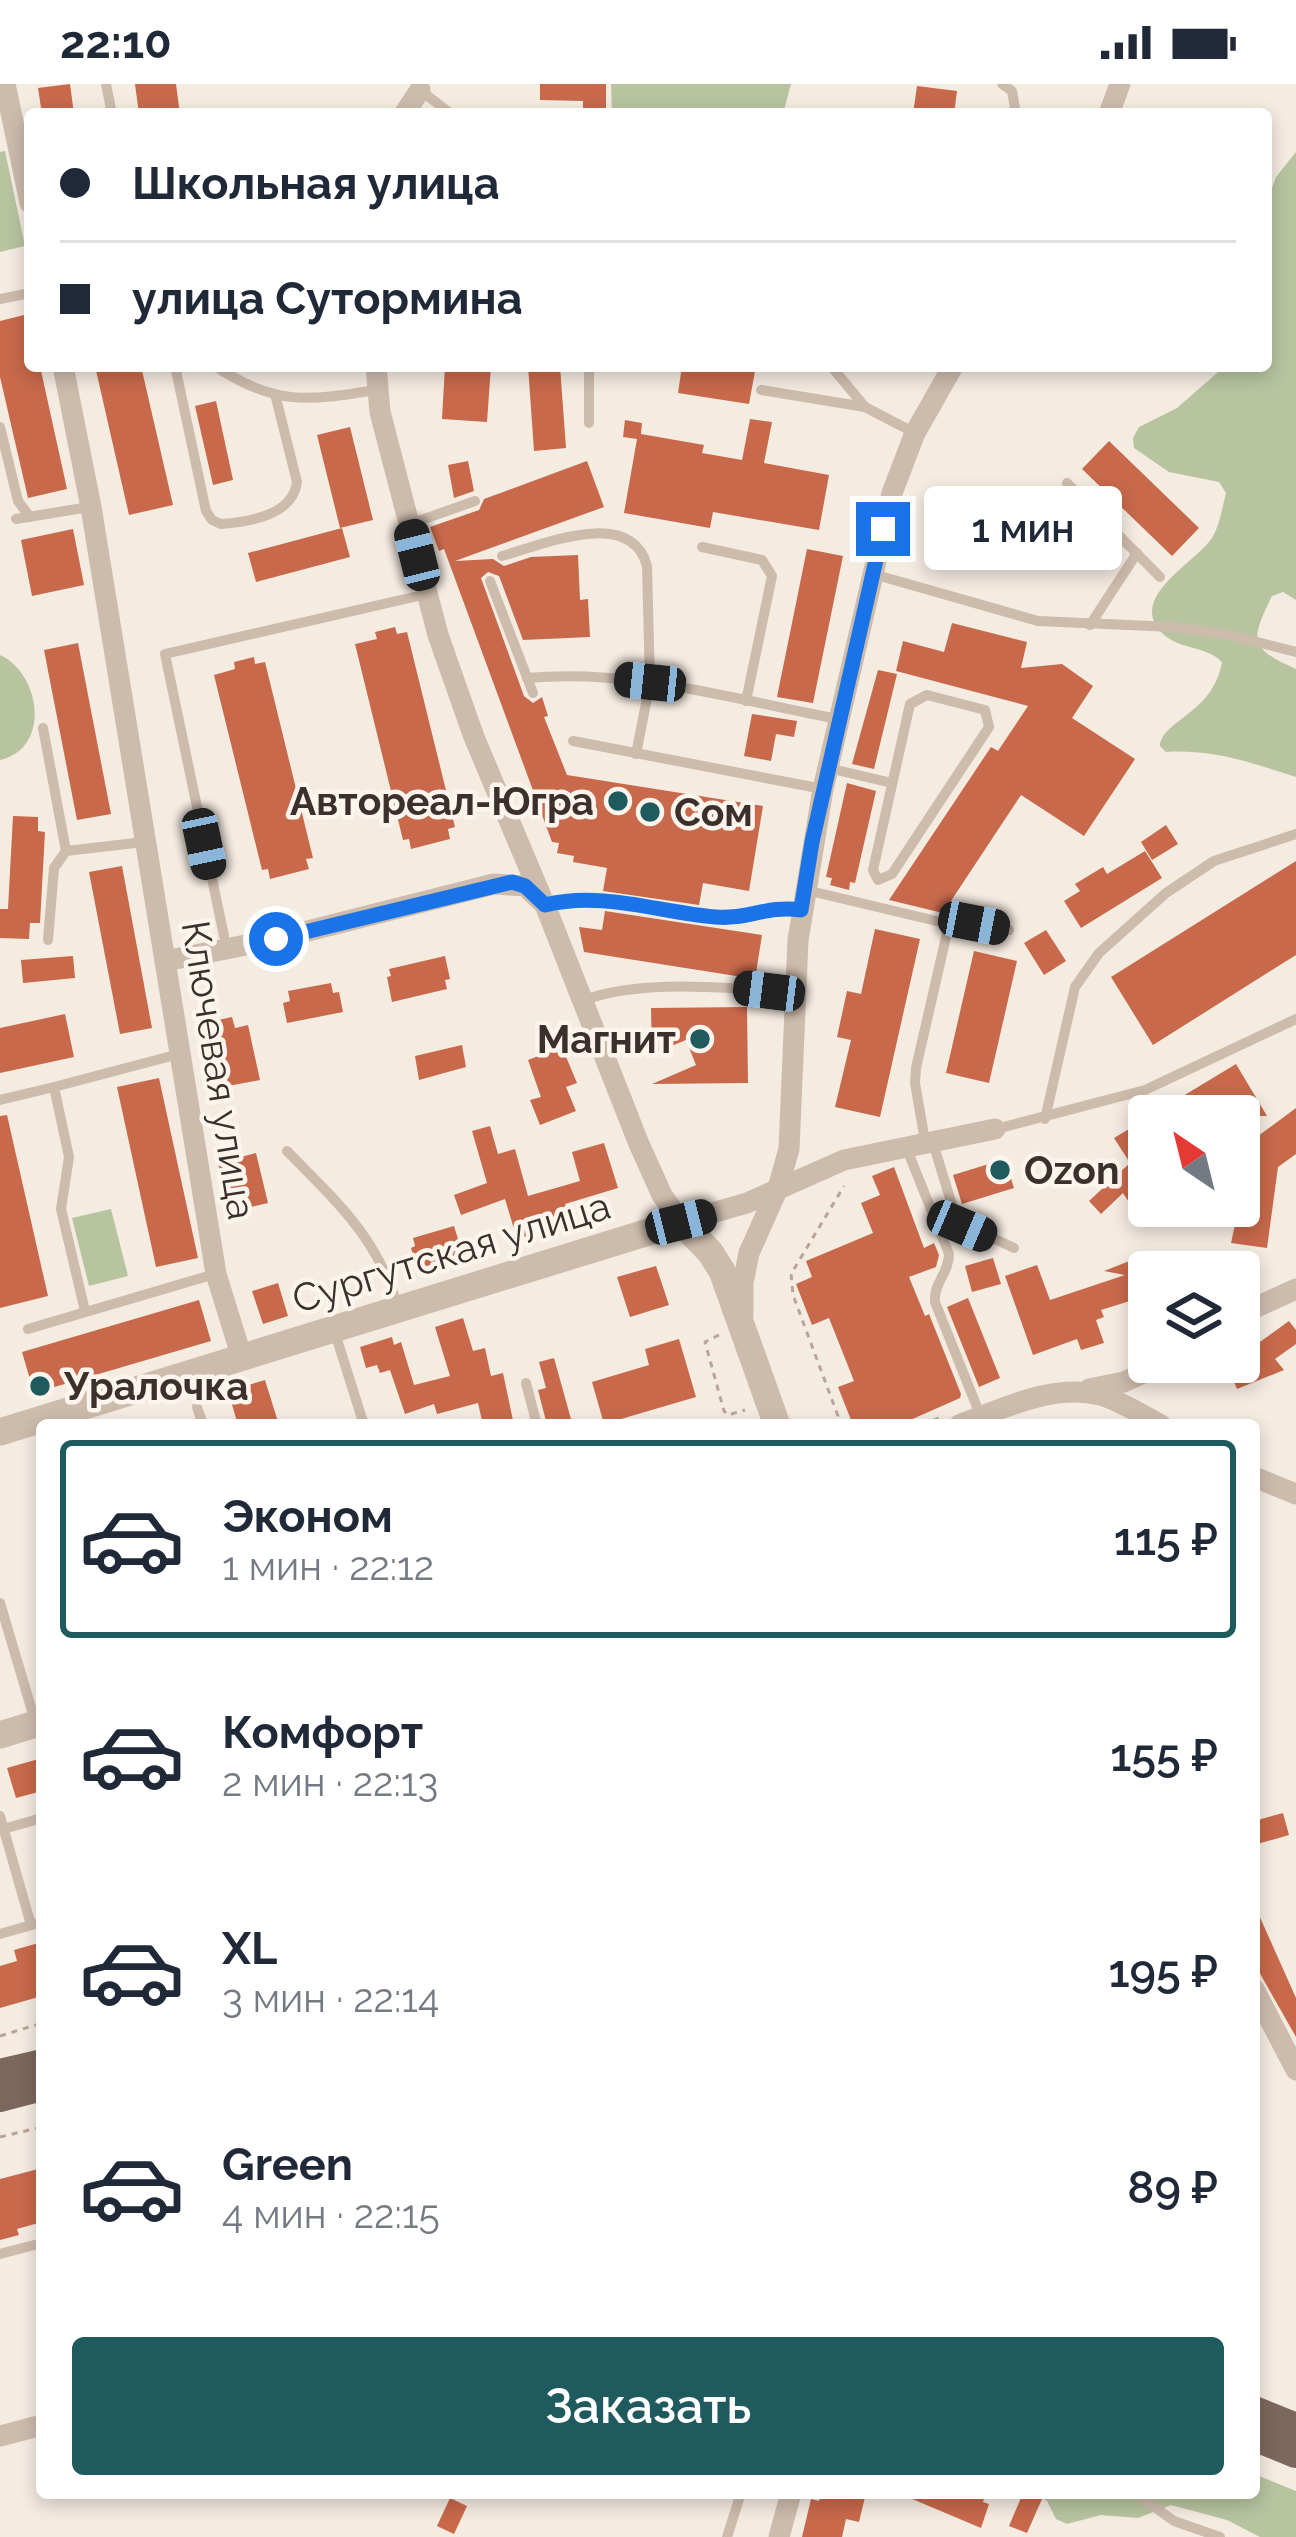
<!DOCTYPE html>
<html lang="ru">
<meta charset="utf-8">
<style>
body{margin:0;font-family:Raleway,sans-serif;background:#f2f2f3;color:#1f2937;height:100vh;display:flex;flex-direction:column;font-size:45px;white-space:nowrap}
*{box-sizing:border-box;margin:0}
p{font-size:39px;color:#747a83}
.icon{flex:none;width:66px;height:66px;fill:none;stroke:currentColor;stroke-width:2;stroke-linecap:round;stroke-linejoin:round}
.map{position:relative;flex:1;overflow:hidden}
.details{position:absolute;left:36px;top:1335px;width:1224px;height:1080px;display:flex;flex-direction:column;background:#fff;border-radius:12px;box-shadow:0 6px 18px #0003}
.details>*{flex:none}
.hud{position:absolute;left:24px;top:24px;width:1248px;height:264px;border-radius:12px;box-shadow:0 6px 18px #0003;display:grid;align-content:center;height:264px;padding:0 36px;background:#fff}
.needle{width:78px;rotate:325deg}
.controls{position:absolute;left:1128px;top:1011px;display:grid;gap:24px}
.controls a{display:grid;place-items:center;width:132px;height:132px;border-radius:12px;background:#fff;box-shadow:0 6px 18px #0003;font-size:60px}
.end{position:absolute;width:54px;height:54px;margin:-27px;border:15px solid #1a73e8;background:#fff;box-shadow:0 0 0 6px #fff}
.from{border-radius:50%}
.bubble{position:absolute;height:84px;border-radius:12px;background:#fff;box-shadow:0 6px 18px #0003;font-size:39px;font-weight:600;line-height:84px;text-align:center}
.car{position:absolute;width:36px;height:72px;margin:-36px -18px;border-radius:15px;box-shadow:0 0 9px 3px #0007;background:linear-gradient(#222 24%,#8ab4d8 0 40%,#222 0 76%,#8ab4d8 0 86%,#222 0)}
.hud b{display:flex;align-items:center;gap:42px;height:114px;font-size:45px}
.hud b+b{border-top:3px solid #e0e1e3}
.hud i{width:30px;height:30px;background:#1f2937}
ul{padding:21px 0 0;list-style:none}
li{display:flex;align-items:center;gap:36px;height:198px;margin:0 24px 18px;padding:0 12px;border:6px solid transparent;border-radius:12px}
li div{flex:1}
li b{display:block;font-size:45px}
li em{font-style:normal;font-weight:600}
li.selected{border-color:#1f5a5e}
li>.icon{width:108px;height:108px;stroke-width:1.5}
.primary-button{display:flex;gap:24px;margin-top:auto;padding:24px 36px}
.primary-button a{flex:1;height:138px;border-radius:12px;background:#1f5a5e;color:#fff;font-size:48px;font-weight:600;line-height:138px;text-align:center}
.status{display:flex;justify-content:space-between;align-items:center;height:84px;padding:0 60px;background:#fff;direction:ltr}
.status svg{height:33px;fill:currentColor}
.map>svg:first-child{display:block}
.green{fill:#b8c4a0}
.building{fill:#c8694b}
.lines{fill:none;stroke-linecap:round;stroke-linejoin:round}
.path{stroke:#b9a596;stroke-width:3;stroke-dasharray:6 6;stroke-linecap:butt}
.service{stroke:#cdbbac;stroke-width:10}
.minor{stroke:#cdbbac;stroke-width:21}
.tertiary{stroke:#cdbbac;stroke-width:27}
.primary{stroke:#7d675c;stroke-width:30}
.route{stroke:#1a73e8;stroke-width:15}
.poi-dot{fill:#1f5a5e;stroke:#fbf5ee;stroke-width:4.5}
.labels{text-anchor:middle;stroke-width:9;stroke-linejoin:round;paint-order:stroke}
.poi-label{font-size:39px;font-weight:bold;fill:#3b302b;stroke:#fbf5ee;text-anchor:start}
.street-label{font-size:39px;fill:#3b302b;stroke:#fbf5ee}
</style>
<div class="status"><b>22:10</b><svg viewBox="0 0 49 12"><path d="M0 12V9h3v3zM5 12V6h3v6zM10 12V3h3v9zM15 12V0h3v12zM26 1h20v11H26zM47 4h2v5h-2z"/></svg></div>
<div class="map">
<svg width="1296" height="2453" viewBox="0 0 1296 2453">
<rect width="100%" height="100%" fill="#f4ebe1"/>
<g class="green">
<path d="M611,0H791L783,30H612Z"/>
<path d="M5,67L25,162L0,168V68Z"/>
<path d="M1296,68V516L1283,508L1272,512C1250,557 1249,564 1296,585V693C1252,679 1213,665 1166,668L1160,662C1162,636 1213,630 1222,578C1205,561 1180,566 1163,550C1126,514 1193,481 1212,454C1220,441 1222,424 1226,409L1219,398L1169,388L1134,364L1133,354L1139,343L1177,324L1225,282H1266V120L1276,93Z"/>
<path d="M0,571C40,589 52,664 0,676Z"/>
<path d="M111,1125L128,1192L89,1202L72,1134Z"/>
<path d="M1254,2390L1296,2407V2453H1260L1227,2436L1171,2421L1138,2434L1101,2431L1067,2440L1056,2435L1047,2417L1035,2409H1254Z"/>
</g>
<g class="building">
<path d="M70,0L74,30H42L38,4Z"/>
<path d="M135,0H176L180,30H139Z"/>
<path d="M540,0H606V30H583V17L540,16Z"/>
<path d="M917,2L957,7L954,30H913Z"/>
<path d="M28,230L30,282H40L67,405L28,414L0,293V237Z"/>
<path d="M95,282H141L173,421L129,431Z"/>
<path d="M445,282H491L487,338L442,335Z"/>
<path d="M528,282H560L566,364L534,367Z"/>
<path d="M682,282H756L749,320L678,309Z"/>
<path d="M216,317L233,396L213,401L195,322Z"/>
<path d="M750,335L772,338L764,379L829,391L819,446L713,428L710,444L624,429L637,355L623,353L625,336L642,339L641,350L704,361L702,369L742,376Z"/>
<path d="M350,343L373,436L340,444L317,351Z"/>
<path d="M1109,357L1199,444L1172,472L1082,385Z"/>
<path d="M468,377L474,407L454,414L448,381Z"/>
<path d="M587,377L604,423L455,477L493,475L504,482L531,473L578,471L580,516L588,515L590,553L523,556L499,492L488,488L481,494L524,612L533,619L542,613L548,632L544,633L567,691L763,722L749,807L703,799L699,821L603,807L607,784L573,778L574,772L557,769L559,759L552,758L444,465L439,467L430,443L479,426L484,415Z"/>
<path d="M342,444L350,473L256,498L248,469Z"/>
<path d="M73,445L84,501L32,512L21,456Z"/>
<path d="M807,465L843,472L813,619L777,613Z"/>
<path d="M952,539L1027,558L1021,584L1062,580L1093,602L1072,634L1135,675L1084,752L1021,711L943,829L889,816L991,663L998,667L1028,622L896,587L903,557L944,568Z"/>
<path d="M395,543L397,550L407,548L455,743L448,745L450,755L411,765L409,755L403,756L355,560L377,555L375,548Z"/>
<path d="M78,559L111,730L77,736L44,566Z"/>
<path d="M254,573L255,580L265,578L313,774L306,775L309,785L270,795L268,785L262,786L214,591L235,585L234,578Z"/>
<path d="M878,586L897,590L874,685L852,680Z"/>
<path d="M752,630L797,637L794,653L776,650L771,677L744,672Z"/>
<path d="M847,699L876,707L855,799L850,798L849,806L830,801L832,794L826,793Z"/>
<path d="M13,732L38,733V747L45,748L40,839H30L29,855L0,854V825H8Z"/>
<path d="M1166,741L1178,760L1152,776L1141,758Z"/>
<path d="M1145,767L1162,794L1081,844L1064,817L1080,807L1075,800L1103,783L1107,790Z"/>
<path d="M1296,777V871L1153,961L1111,893Z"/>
<path d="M122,782L152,944L120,950L89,788Z"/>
<path d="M605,827L762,851L755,895L584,868L579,843L602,846Z"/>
<path d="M875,845L920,855L880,1033L835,1023L851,956L837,953L847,907L861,910Z"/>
<path d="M1046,846L1066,877L1044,891L1024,859Z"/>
<path d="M974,867L1017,877L989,999L946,989Z"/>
<path d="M73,872L75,894L23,899L21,876Z"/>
<path d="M445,872L450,895L445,896L447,905L392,918L387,893L391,892L389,885Z"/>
<path d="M331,899L333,909L339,908L343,928L287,939L283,919L290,917L288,907Z"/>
<path d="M747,923L748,999L652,1000L696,981L686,956L652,970L651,924Z"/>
<path d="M65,930L74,973L0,989V944Z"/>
<path d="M232,933L235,944L248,941L260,996L228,1002L214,937Z"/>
<path d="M462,961L466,983L419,996L415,972Z"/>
<path d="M562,963L577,999L566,1003L576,1027L540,1041L530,1016L541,1013L528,976Z"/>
<path d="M1236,980L1267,1032H1150Z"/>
<path d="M159,994L198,1174L156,1183L117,1003Z"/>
<path d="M1296,1024V1070L1278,1083L1267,1164L1231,1159L1239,1122V1066Z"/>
<path d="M7,1031L48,1212L0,1224V1032Z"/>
<path d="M1149,1033V1120L1136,1129L1123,1109L1101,1130L1089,1117L1130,1079L1114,1054Z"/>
<path d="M490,1042L498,1070L515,1065L528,1112L580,1097L572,1068L604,1059L618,1104L565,1120L571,1139L517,1155L505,1115L461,1131L454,1111L487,1099L472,1047Z"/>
<path d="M256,1069L268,1119L230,1128L218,1079Z"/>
<path d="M1005,1075L1014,1104L962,1120L953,1091Z"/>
<path d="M894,1083L924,1164L934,1159L939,1171L936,1183L909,1193L925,1232L929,1230L961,1310L960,1314L899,1341H872L870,1336L853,1341L838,1303L854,1297L829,1234L812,1241L796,1200L812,1193L806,1177L873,1149L861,1119L880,1111L872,1092Z"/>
<path d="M454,1142L463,1171L417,1185L411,1164L415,1162L413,1154Z"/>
<path d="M1155,1167L1163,1188H1149V1219L1136,1224L1133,1216L1101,1226L1104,1233L1096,1236L1104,1259L1081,1266L1077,1255L1033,1271L1005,1192L1037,1181L1050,1216L1125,1191L1104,1187Z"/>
<path d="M993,1174L1001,1200L972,1208L965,1182Z"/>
<path d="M656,1182L669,1221L630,1233L617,1193Z"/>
<path d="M278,1199L288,1232L263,1240L252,1207Z"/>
<path d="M968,1214L1000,1294L979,1303L947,1223Z"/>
<path d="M199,1216L211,1257L34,1309L22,1268Z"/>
<path d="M463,1234L473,1267L485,1264L491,1292L503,1289L514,1341H483L478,1319L437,1330L434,1320L405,1330L390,1286L380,1289L377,1281L366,1284L360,1263L392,1253L394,1261L401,1258L414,1301L450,1292L435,1243Z"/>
<path d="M1289,1237L1296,1246V1260L1275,1275L1284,1286L1237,1305L1226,1278H1239V1273Z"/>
<path d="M679,1255L696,1313L604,1340L592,1298L649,1281L645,1265Z"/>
<path d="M554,1274L571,1335L547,1341L538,1306L546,1304L539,1278Z"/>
<path d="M265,1296L279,1341H238L228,1307Z"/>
<path d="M42,1674V1707L16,1714L7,1684Z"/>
<path d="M1283,1729L1289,1751L1254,1761V1737Z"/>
<path d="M1254,1820L1296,1914V1953L1254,1879Z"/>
<path d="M42,1858V1912L0,1924V1882L17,1877L14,1866Z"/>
<path d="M42,2084V2138L17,2145L19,2151L0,2156V2095Z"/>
<path d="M821,2409H866L859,2438L846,2435L842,2453H802L811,2415L819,2417Z"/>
<path d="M898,2409H986L983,2418L989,2420L981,2444Z"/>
<path d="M1023,2409L1042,2415L1027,2449L1009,2442Z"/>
<path d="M450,2414L467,2422L454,2450L437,2442Z"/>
</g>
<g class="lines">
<g class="path">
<path d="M719,1251L705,1258L724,1327L728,1331L745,1326"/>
<path d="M830,1341L838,1332L793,1211L791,1190L844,1102"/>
<path d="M922,1341L941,1333"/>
<path d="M0,1952L42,1939"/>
<path d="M0,2053L42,2043"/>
</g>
<g class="service">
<path d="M106,0L112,30"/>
<path d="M1002,0L1012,7L1016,30"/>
<path d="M420,6L451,30"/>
<path d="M0,215L30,209"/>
<path d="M175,282L206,427L212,436L221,440C250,438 293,431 297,398L276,314"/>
<path d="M215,282C275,322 308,317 376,306"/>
<path d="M589,282V339"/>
<path d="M831,282L865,323L915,349"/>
<path d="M761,306L865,323"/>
<path d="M0,343L18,417L30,433"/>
<path d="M1067,399L1160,493"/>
<path d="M16,435L89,423"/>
<path d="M410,440L475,417"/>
<path d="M702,463L762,476L772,492L746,617"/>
<path d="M502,472C542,461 631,422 647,482L650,599L636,670"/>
<path d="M873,490L1038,537L1173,543L1230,551L1296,568"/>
<path d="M490,497L533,609"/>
<path d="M1090,541L1137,469"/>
<path d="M527,594C631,584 736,616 838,635"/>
<path d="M927,611L985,626L989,643L892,790L878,796L873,786L910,620Z"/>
<path d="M43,644L66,767"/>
<path d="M573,657L823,705"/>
<path d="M828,684L892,699"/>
<path d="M806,806L949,840L916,984L915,999L925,1057"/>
<path d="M545,821C602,807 659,829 716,833C747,836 767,821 801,826"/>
<path d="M949,840L974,839L1009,846"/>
<path d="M224,852L165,570L427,510"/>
<path d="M48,856L54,784L66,767L144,758"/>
<path d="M583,917C634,895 740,903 796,910"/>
<path d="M0,1016L54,1003"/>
<path d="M1045,1035L1075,903L1099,869L1166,809L1214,777L1296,750"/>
<path d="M996,1045L1145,1006L1296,935"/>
<path d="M933,1059L957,1137L1014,1164"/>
<path d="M906,1063L949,1170C949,1189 933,1200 935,1218L981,1333"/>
<path d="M287,1067C337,1118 377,1153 398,1223"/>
<path d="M85,1227L61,1125L69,1073L54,1003L179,970"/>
<path d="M28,1245L215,1190"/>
<path d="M335,1249L364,1341"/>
<path d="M526,1299L537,1341"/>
<path d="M197,1323L203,1341"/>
<path d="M0,1519L35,1637"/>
<path d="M0,1732L31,1841"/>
<path d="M0,1746L42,1734"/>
<path d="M0,1850L42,1838"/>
<path d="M0,2170L42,2159"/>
<path d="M1135,2409L1174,2437L1220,2453"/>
<path d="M727,2453L741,2409"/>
</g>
<g class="minor">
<path d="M5,0L30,119"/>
<path d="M404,30L420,6"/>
<path d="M1109,30L1120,0"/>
<path d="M63,282L91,423L216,1190L242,1274"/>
<path d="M376,282L380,328L438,551L474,653L541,812"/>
<path d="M165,877L276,855L494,800L525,802L545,821L639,1060L662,1111L681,1138L747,1119L844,1076L995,1045"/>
<path d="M743,1231V1199L749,1169L778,1104L789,1065L798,856L823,705L892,409L915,349L953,282"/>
<path d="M1239,1231L1296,1205"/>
<path d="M1089,1305L1124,1298L1167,1278"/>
<path d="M959,1341C1002,1325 1053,1299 1100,1311C1121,1317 1142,1331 1161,1341"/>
<path d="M1254,1393L1296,1410"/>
<path d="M1254,1905L1296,1986"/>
<path d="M0,2352L42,2341"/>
<path d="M779,2453L791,2409"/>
</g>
<g class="tertiary">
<path d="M0,1348L681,1138L710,1168L722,1187L777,1341"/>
<path d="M0,1651L42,1638"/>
</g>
<g class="primary">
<path d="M0,1990L42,1980"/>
<path d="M0,2013L42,2002"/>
<path d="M1254,2327L1296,2344"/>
<path d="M1254,2352L1296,2369"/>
</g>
</g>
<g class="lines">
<path class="route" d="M276,855L512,798L525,802L545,821C602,807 658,828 716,833C746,836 767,821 801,826L812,758L883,445"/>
</g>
<g class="poi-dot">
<circle cx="618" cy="717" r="12"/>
<circle cx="650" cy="728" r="12"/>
<circle cx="700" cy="955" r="12"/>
<circle cx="1000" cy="1086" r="12"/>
<circle cx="40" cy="1302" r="12"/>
</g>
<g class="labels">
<g class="poi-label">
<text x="594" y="731" text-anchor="end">Автореал-Югра</text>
<text x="674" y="742">Сом</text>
<text x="676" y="969" text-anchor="end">Магнит</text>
<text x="1024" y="1100">Ozon</text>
<text x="64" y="1316">Уралочка</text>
</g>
<g class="street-label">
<text transform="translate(219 986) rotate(81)" y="14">Ключевая улица</text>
<text transform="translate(451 1168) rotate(-17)" y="14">Сургутская улица</text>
</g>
</g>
</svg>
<div class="controls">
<a><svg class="needle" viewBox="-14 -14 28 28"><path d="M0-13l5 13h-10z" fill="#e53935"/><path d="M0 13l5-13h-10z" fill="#747a83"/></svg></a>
<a><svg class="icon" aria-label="layers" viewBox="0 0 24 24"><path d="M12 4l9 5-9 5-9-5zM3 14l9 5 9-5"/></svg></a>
</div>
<i class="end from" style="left:276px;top:855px"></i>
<i class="end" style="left:883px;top:445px"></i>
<div class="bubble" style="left:924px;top:402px;width:198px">1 мин</div>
<i class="car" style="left:417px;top:471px;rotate:346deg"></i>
<i class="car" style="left:650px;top:598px;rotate:276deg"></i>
<i class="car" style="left:204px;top:760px;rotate:168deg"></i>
<i class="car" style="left:974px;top:839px;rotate:101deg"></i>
<i class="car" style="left:769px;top:907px;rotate:277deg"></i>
<i class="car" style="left:681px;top:1138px;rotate:76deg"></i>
<i class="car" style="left:962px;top:1142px;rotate:113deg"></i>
<div class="hud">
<b><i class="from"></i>Школьная улица</b>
<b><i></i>улица Сутормина</b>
</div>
<section class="details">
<ul>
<li class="selected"><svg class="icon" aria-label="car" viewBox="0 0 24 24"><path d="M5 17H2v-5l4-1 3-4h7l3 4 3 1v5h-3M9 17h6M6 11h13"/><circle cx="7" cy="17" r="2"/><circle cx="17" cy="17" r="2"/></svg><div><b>Эконом</b><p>1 мин · 22:12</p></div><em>115 ₽</em></li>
<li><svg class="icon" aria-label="car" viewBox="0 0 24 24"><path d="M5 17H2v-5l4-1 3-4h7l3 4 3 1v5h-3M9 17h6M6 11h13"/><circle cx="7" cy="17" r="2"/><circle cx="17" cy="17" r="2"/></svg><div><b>Комфорт</b><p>2 мин · 22:13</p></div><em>155 ₽</em></li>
<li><svg class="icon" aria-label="car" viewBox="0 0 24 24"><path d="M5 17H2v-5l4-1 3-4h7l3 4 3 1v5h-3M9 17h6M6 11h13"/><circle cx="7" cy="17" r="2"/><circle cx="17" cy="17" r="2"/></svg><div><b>XL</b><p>3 мин · 22:14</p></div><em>195 ₽</em></li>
<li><svg class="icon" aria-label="car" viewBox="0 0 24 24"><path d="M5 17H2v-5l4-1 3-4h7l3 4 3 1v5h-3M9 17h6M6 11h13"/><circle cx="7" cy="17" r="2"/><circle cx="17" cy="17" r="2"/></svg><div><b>Green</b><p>4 мин · 22:15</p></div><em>89 ₽</em></li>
</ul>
<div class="primary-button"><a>Заказать</a></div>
</section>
</div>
